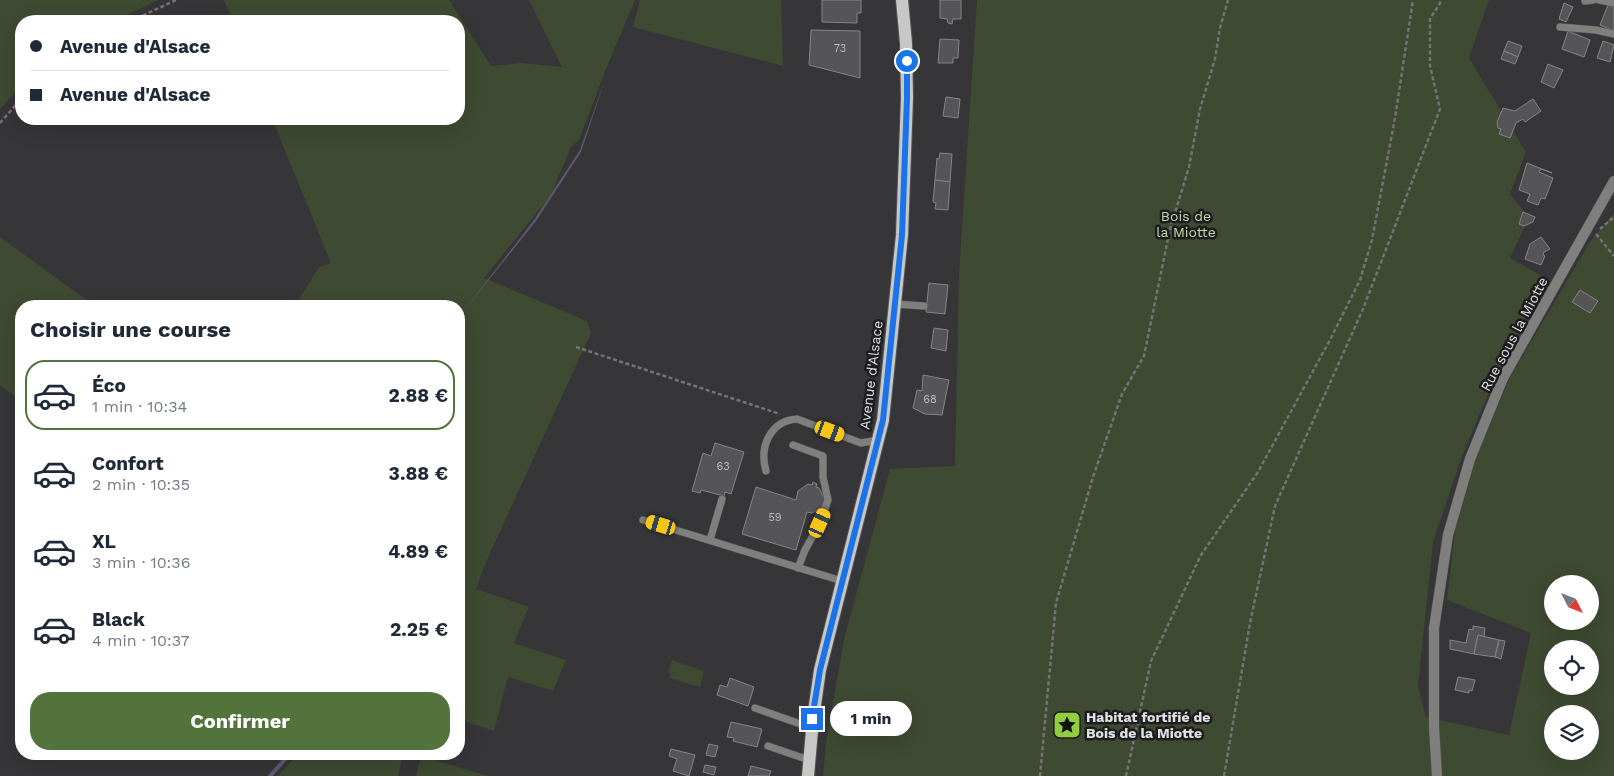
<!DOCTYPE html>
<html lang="fr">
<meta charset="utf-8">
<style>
body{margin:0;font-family:"Work Sans",sans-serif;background:#f6f6f7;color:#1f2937;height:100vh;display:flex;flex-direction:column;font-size:19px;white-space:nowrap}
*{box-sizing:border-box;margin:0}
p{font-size:16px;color:#747a83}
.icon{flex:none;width:28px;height:28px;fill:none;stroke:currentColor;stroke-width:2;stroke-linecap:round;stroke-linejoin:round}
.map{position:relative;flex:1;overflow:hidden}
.panel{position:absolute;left:15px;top:300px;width:450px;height:460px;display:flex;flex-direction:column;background:#fff;border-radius:20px;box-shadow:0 5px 20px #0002}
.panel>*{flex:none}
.top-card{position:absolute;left:15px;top:15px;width:450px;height:110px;border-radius:20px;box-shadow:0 5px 20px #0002;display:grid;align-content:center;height:110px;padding:0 15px;background:#fff}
.needle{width:32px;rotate:132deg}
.fabs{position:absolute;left:1544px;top:575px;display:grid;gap:10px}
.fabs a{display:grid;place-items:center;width:55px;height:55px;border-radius:50%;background:#fff;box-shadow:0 5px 20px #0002;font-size:25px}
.end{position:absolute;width:22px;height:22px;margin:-11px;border:6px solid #1a73e8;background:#fff;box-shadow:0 0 0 2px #fff}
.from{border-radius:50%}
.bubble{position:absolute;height:35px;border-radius:18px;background:#fff;box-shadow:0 5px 20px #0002;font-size:16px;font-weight:700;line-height:35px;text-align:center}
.car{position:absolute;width:15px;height:30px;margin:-15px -8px;border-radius:6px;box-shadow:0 0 4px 1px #0007;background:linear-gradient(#f5c518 24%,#345 0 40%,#f5c518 0 76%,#345 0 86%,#f5c518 0)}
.top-card b{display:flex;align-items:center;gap:18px;height:48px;font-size:19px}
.top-card b+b{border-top:1px solid #e0e1e3}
.top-card i{width:12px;height:12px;background:#1f2937}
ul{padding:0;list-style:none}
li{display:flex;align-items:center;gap:15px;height:70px;margin:0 10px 8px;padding:0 5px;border:2px solid transparent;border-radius:20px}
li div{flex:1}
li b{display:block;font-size:19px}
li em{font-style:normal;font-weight:700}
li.current{border-color:#52733b}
li>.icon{width:45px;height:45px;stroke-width:1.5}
h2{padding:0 15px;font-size:22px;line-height:60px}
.primary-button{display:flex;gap:10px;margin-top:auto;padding:10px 15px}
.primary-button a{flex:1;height:58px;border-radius:20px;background:#52733b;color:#fff;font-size:20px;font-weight:700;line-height:58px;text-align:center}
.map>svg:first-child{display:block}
.green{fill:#3e4a32;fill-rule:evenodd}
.water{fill:#5e5871}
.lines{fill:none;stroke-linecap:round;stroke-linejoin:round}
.stream{stroke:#5e5871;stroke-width:4}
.building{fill:#555457;stroke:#858487}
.service-casing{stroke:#555457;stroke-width:8}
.minor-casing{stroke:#555457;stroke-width:11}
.primary-casing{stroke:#555457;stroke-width:14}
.path{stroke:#747376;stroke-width:2.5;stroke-dasharray:4 2.5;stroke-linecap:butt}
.service{stroke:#7f7f7e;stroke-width:7}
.minor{stroke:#7f7f7e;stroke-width:10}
.primary{stroke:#c7c8c5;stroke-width:12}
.route{stroke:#1a73e8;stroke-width:6}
.labels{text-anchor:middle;stroke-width:5;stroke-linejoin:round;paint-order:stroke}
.number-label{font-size:11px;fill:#bdbdbf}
.park-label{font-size:14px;fill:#c2dbaa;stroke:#1d1d1f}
.street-label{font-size:14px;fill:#e0e0e2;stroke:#1d1d1f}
.poi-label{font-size:14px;font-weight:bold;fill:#e0e0e2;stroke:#1d1d1f;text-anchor:start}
</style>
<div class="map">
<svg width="1614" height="776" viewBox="0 0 1614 776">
<rect width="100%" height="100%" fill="#363538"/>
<g class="green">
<path d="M0,0H158L115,21H21V86L0,109Z"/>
<path d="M224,0H449L491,66L522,63L562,67L529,0H635L606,69L579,140L571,147L551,195L484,278L587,321L591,333L486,562L476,589L529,607L514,643L566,660L553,691L508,677L494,731L459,719V306H295L319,267L331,263L272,119H459V21H233Z"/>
<path d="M640,0H781L783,66L633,27Z"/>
<path d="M977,0H1489L1469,58L1526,152L1510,194L1529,218L1510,258L1547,279L1497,373L1462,456L1433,542L1418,686L1426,717L1509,735L1531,633L1447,600L1455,531L1476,458L1509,379L1590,242L1614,213V776H823L826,742L844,639L890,469L955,466L959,273ZM1552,584H1590V621H1552ZM1552,649H1590V686H1552ZM1552,714H1590V751H1552Z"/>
<path d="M0,237L95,306H21V401L0,385Z"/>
<path d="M672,660L704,671L700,687L669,678L671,674L668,672Z"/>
<path d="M298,754H403L398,776H278Z"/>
<path d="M421,756L488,776H416Z"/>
</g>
<path class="water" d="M606,77L581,152L536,221L459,317L534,220L580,150Z"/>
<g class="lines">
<path class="stream" d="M270,776L290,754"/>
</g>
<g class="building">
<path d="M822,0H861V13H857V23L822,22Z"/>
<path d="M940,0H961V19H953L952,24L948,23L947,19L940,18Z"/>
<path d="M1564,3L1573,7L1566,22L1559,19Z"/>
<path d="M1608,5L1614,7V31L1600,25Z"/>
<path d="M811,30L860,31V78L809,65Z"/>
<path d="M1568,31L1590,40L1584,57L1562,49Z"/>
<path d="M940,39L959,40L958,58H953V63H938Z"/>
<path d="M1508,41L1522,46L1518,57L1504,51Z"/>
<path d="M1603,41L1614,45L1610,62L1597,58Z"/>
<path d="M1504,51L1518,57L1515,64L1501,59Z"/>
<path d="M1548,64L1563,70L1554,88L1541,82Z"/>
<path d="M946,97L960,99L958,118L943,116Z"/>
<path d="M1533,99L1541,111L1525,122L1523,119L1516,123L1510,138L1499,134L1501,129L1498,128L1497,122L1503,108L1515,111Z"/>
<path d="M940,153L952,154L950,182L935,180L937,158L939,159Z"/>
<path d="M1527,163L1552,173L1541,169L1539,172L1553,178L1545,199L1541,198L1538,205L1527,201L1530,194L1519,190Z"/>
<path d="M935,180L950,182L948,210L935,209L936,203L933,202Z"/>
<path d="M1523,212L1535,217L1533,222L1524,226L1519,224Z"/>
<path d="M1541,237L1550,249L1544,252L1543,255L1545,256L1541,265L1525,259L1530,244Z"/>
<path d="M929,283L948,285L945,314L926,312Z"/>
<path d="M1580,290L1598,301L1590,313L1572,302Z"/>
<path d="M934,328L948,330L946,351L931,348Z"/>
<path d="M923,375L949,380L942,415L925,414L913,408L917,390L922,391Z"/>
<path d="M715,443L744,452L731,494L725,492L724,496L701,490L700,493L692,491L703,453L711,456Z"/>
<path d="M813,482L817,484L816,487L819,488L825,499L821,508L812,513L807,512L796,550L742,534L756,487L796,500L798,491L808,484L812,485Z"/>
<path d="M1473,626L1485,628L1484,637L1478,635L1474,654L1450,649V640L1466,643L1469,629L1473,630Z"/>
<path d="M1478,635L1499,640L1495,657L1474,654Z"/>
<path d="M1499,640L1505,641L1501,659L1495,657Z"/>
<path d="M1458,677L1475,680L1472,691L1469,690V693L1455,690Z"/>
<path d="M730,678L754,687L748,706L717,695L720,685L727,687Z"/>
<path d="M731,722L762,729L757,747L733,741L734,738L727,737Z"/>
<path d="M709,744L718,746L715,757L706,755Z"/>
<path d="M671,749L695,755L689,776L673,771L677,759L669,756Z"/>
<path d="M705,765L716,767L714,775L703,772Z"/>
<path d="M751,766L771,771L769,776H748Z"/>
</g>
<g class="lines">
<defs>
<g id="service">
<path d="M1599,0L1614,3"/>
<path d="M1585,1L1593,0"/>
<path d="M1560,27L1596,30L1614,34"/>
<path d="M895,304L924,306"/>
<path d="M793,445L823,456V477L828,500L820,523L805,550L798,568"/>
<path d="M766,471C759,447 770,421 797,419L861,443L878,440"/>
<path d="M643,520L842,581"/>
<path d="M710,540L722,499"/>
<path d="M755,708L812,728"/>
<path d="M768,746L809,760"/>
</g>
<path id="minor" d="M1437,776L1434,727V628L1448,535L1470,459L1503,378L1614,181"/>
<path id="primary" d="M808,776L813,719L820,670L883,420L902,235L907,98L906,43L902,0"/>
</defs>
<use href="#service" class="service-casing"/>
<use href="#minor" class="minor-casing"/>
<use href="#primary" class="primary-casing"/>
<g class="path">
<path d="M131,21L176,0"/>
<path d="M0,123L21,99"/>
<path d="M1600,229L1614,217"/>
<path d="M1596,234L1614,256"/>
<path d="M576,347L780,414"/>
<path d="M1040,776L1056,603L1093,477L1122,394L1144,356L1170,229L1189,167L1200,109L1215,59L1220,28L1228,0"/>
<path d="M1126,776L1151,661L1201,555L1258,472L1331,338L1360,280L1372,240L1395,118L1413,0"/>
<path d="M1224,776L1250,623L1275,506L1363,309L1440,109L1430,66V19L1442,0"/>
</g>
<use href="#service" class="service"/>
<use href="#minor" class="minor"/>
<use href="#primary" class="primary"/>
</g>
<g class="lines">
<path class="route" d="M812,719L820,670L883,420L902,235L907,98V61"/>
</g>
<defs>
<symbol id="sight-square" viewBox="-11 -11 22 22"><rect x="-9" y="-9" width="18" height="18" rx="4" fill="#91cd3f" stroke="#1d1d1f"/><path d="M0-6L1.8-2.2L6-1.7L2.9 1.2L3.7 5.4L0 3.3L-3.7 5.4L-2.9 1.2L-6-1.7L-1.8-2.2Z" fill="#111"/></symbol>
</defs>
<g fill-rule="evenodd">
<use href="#sight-square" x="1051" y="709" width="32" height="32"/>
</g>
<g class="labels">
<g class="number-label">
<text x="840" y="52">73</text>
<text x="930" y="403">68</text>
<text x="723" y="470">63</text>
<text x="775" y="521">59</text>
</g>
<g class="park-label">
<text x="1186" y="221">Bois de<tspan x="1186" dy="16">la Miotte</tspan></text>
</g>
<g class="street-label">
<text transform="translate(1514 334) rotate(-62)" y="5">Rue sous la Miotte</text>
<text transform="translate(871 375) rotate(-83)" y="5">Avenue d'Alsace</text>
</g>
<g class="poi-label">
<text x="1086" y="722">Habitat fortifié de<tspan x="1086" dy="16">Bois de la Miotte</tspan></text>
</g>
</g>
</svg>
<div class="fabs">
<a><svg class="needle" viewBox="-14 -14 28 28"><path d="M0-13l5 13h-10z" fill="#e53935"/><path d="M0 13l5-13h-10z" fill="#747a83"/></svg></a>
<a><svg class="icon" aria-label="locate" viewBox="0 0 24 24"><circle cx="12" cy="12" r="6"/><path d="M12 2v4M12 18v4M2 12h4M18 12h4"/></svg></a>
<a><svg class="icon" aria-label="layers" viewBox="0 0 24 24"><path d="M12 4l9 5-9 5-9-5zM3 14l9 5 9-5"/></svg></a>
</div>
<i class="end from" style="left:907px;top:61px"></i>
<i class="end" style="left:812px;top:719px"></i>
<div class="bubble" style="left:830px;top:701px;width:82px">1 min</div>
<i class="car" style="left:830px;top:431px;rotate:110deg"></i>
<i class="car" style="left:820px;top:523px;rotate:24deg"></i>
<i class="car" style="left:661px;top:525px;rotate:287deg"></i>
<div class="top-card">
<b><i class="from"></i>Avenue d'Alsace</b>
<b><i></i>Avenue d'Alsace</b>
</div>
<section class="panel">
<h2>Choisir une course</h2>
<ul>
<li class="current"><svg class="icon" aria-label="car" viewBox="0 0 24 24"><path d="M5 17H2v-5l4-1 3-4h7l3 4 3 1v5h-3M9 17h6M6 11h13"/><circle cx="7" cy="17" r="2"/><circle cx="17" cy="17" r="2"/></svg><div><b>Éco</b><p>1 min · 10:34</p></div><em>2.88 €</em></li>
<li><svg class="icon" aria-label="car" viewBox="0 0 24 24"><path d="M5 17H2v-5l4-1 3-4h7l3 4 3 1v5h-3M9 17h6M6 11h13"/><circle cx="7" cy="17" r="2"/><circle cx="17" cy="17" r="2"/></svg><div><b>Confort</b><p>2 min · 10:35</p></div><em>3.88 €</em></li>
<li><svg class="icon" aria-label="car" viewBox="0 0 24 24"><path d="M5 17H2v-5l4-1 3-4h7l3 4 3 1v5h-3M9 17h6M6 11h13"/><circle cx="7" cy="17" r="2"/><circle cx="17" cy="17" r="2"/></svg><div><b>XL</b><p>3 min · 10:36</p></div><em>4.89 €</em></li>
<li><svg class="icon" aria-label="car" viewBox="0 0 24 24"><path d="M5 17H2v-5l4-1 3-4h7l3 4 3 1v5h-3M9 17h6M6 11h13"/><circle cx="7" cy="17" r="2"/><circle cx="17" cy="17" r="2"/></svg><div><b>Black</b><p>4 min · 10:37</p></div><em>2.25 €</em></li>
</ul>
<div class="primary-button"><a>Confirmer</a></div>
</section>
</div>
